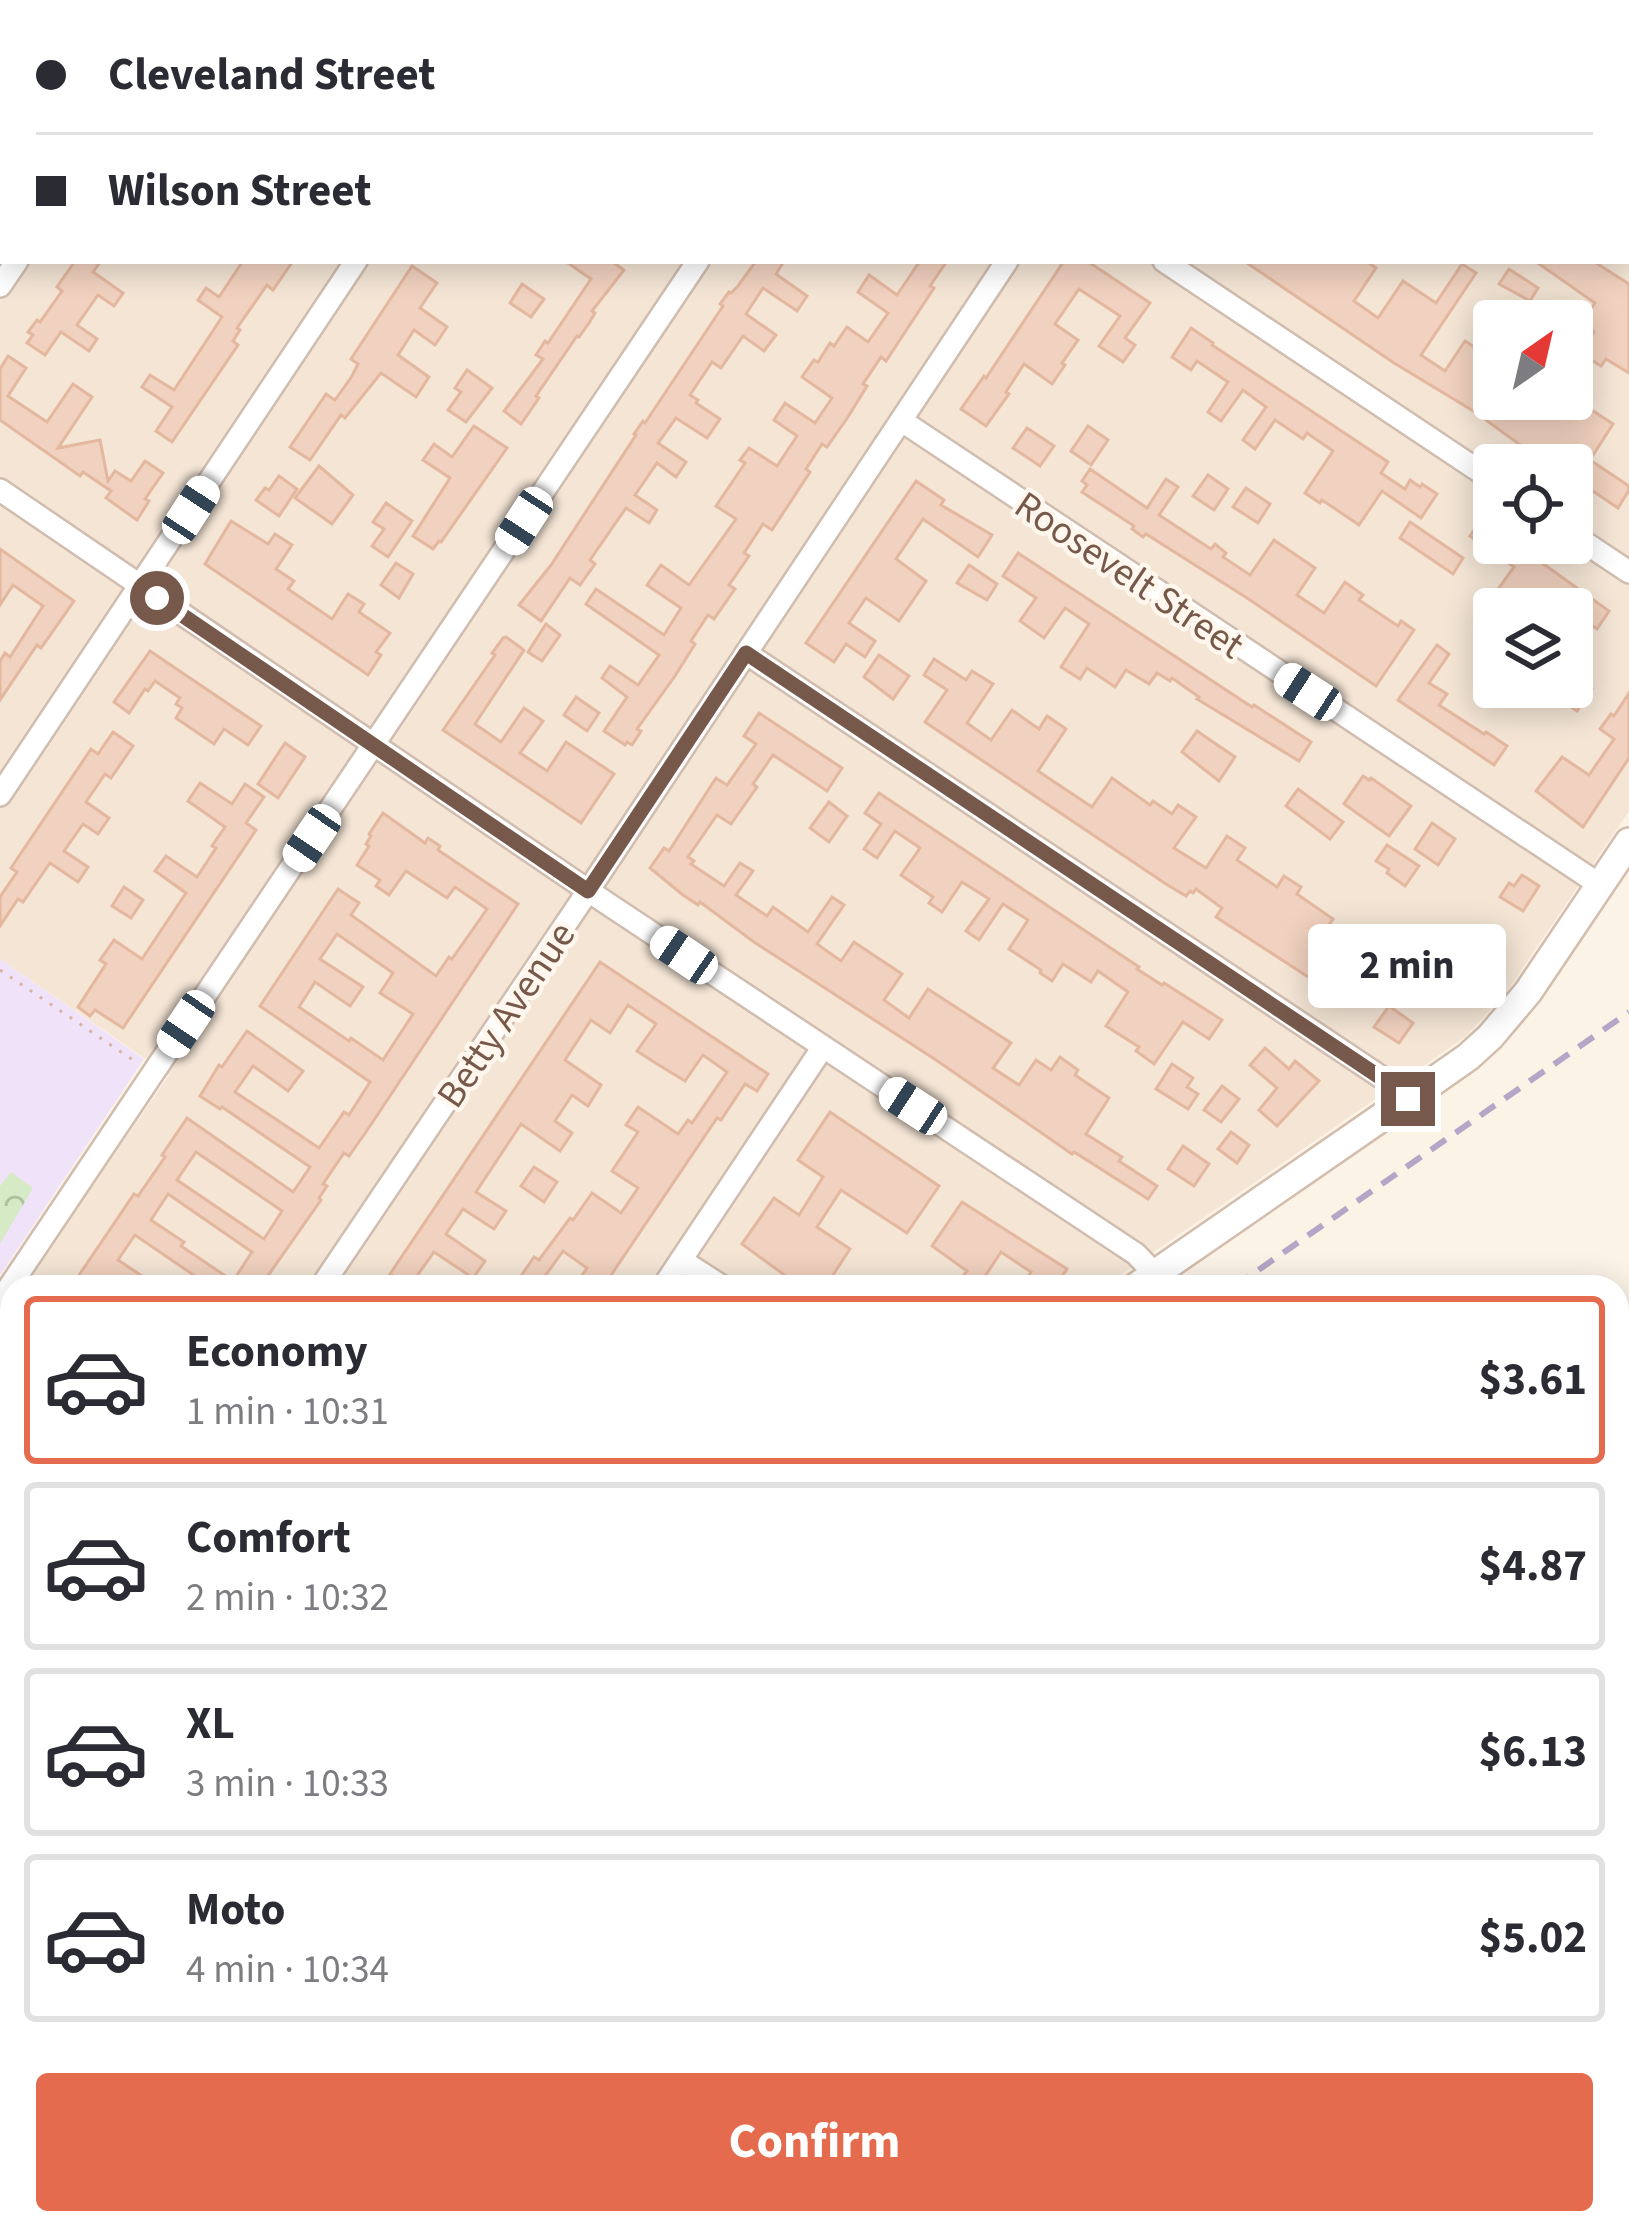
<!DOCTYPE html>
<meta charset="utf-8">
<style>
body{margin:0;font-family:"Source Sans 3",sans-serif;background:#f2f2f3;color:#2b2b33;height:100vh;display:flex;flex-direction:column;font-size:45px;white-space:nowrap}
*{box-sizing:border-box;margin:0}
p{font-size:39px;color:#7c7c81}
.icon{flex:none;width:66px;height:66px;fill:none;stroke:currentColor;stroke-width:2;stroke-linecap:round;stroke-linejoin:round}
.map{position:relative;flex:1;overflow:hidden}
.details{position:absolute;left:0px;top:1275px;width:1629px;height:960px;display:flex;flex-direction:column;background:#fff;border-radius:36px 36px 0 0;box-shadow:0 6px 30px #0003}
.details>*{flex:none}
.top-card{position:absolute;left:0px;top:0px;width:1629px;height:264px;box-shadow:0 6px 30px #0003;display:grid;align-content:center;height:264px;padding:0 36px;background:#fff}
.needle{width:78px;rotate:34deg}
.tools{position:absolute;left:1473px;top:300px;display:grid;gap:24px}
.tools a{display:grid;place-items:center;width:120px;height:120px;border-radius:12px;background:#fff;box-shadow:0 6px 30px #0003;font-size:60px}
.end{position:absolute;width:54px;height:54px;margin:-27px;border:15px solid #76594b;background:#fff;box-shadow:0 0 0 6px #fff}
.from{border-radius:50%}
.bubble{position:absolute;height:84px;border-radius:12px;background:#fff;box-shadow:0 6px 30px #0003;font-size:39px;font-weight:700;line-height:84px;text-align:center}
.car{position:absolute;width:36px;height:72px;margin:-36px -18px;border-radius:15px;box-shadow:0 0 9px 3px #0007;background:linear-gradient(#fff 24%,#345 0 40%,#fff 0 76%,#345 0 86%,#fff 0)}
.top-card b{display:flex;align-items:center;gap:42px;height:114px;font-size:45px}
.top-card b+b{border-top:3px solid #e1e1e2}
.top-card i{width:30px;height:30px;background:#2b2b33}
ul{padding:21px 0 0;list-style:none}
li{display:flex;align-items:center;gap:36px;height:168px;margin:0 24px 18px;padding:0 12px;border:6px solid #e1e1e2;border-radius:12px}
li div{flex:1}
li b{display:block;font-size:45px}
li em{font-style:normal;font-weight:700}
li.active{border-color:#e46b4d}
li>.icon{width:108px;height:108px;stroke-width:1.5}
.action{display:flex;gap:24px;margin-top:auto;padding:24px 36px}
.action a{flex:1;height:138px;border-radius:12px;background:#e46b4d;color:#fff;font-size:48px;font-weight:700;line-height:138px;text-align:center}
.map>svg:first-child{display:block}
.residential{fill:#f4e5d5;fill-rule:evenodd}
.industrial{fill:url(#industrial-grid)}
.education{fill:#f0e3f9}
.forest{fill:url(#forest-crowns)}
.building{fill:#f1d1bf;stroke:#e4b79f;stroke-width:3;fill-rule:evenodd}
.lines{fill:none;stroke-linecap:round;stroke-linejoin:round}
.service-casing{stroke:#d0bdaf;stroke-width:15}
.minor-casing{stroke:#d0bdaf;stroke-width:26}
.secondary-casing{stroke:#d3bdad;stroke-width:32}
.path{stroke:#d7b5a1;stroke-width:3;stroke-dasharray:3 9;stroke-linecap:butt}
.service{stroke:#fff;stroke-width:10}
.minor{stroke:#fff;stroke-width:21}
.secondary{stroke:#fff;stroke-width:27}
.rail{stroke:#b6a5c6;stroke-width:6;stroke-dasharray:18 12;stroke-linecap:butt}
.route{stroke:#76594b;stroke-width:15}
.labels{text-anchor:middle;stroke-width:9;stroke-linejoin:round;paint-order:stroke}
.street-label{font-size:39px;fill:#76594b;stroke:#fff7ed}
</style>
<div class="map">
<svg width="1629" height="2235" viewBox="0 0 1629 2235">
<defs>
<pattern id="industrial-grid" width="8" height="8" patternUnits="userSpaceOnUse" patternTransform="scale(3)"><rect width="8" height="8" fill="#ede6e0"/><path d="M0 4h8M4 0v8" fill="none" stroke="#c5bdb8"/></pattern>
<pattern id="forest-crowns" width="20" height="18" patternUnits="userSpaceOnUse" patternTransform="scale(3)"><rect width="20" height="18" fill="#d5eac5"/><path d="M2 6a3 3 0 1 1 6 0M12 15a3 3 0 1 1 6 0" fill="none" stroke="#b1c1a2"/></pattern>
</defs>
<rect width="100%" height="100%" fill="#fcf3e7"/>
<g class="residential">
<path d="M0,0H1629V811L1506,993L1465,1037L1103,1287H23L169,1075L0,959ZM3,3H1626V261H3ZM1494,321H1572V399H1494ZM1494,465H1572V543H1494ZM1494,609H1572V687H1494Z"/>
<path d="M12,1303V1797L0,1791V1320Z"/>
<path d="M1629,1649V2235H1355L1362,2223H1617V1668Z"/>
</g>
<g class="industrial">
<path d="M101,2223H473L491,2235H84Z"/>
<path d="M590,2223H1326L1318,2235H608Z"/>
</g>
<path class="education" d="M0,959L144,1059L0,1275Z"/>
<path class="forest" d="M11,1172L33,1188L0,1244V1186Z"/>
<g class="building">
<path d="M75,261H101L93,272L123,293L114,306L98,295L77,325L97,339L89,351L61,332L45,355L27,343L33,335L28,332L37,320L40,322L62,291L57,287Z"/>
<path d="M243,261H293L273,290L267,285L237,328L240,330L233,341L238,345L172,442L156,431L172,407L142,387L150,375L174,390L222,317L198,300L206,288L219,297Z"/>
<path d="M565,261H611L624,270L592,311L595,313L589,323L579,337L577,336L536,396L539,398L521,424L504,411L543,359L536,355L545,341L548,343L591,279Z"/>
<path d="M756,261H784L776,274L807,296L797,311L763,288L746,314L776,335L764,351L743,336L721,368L712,362L690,395L698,400L696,403L720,419L707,438L676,418L658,443L686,462L676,477L657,463L635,495L657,510L649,523L626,508L590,560L595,564L580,585L570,578L541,621L519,605L551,565L636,435L634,434L643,421L645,423L723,306L720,304L729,292L731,293L738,286Z"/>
<path d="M920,261H947L930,286L934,288L886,361L881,357L863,384L867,386L848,417L827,447L822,444L806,469L810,472L772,530L763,524L744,553L749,556L729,585L735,589L714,619L708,615L691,641L695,644L675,676L637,729L641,731L632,745L627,742L625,745L604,731L627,697L602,678L610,666L638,685L659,655L586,604L596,589L664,635L681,608L647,585L661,565L689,585L736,519L716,506L745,463L740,460L749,448L777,466L797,436L774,420L785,403L815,423L832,398L802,377L814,360L818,362L830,343L834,346L847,327L868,342L888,313L858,292L869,275L897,295Z"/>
<path d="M1064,261H1087L1150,303L1125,338L1135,345L1123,362L1099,346L1120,316L1079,289L1055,324L1078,340L1062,363L1065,365L1052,384L1024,364L1006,392L1009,394L986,426L961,409L984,376L986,378Z"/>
<path d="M1244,261H1366L1376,268L1354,301L1378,318L1403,281L1436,303L1462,264L1476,273L1421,355L1445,371L1465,341L1494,359V399H1512L1538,417L1550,399H1575L1613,424L1590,460L1629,486V490L1618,508L1572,477V465H1548L1475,412L1394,363Z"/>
<path d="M1535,261H1593L1629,284V373L1606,359L1601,366L1580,353L1594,332L1581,323L1595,303Z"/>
<path d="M412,266L437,283L420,308L447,327L435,345L414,330L398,355L429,377L416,397L381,373L345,418L341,415L310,460L290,447L326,394L335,400L352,376L358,364L351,359Z"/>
<path d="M1509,269L1538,288L1530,301L1499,284Z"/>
<path d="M522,284L544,299L531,317L510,303Z"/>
<path d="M1191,328L1213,343L1212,345L1388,462L1381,473L1405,489L1410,480L1420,487L1422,484L1437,494L1421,518L1382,491L1359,525L1322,500L1320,503L1305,493L1333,451L1307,433L1303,439L1275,420L1255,449L1243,440L1266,407L1243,390L1221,421L1208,412L1228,382L1197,361L1191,370L1172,357Z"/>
<path d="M8,356L26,368L8,396L47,422L73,384L92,397L58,448L100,440L108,481L115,471L131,481L145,461L163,473L145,499L149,501L137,520L106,498L111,491L83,472L80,476L0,420V369Z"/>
<path d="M467,370L492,388L466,422L448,410L461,392L455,388Z"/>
<path d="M474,426L507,448L441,542L439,541L433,549L413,536L450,478L423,460L434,444L452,457Z"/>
<path d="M1088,426L1108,440L1091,465L1071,451Z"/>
<path d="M1027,428L1054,446L1040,466L1013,448Z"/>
<path d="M319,466L353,495L332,524L295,498Z"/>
<path d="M1090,469L1147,508L1166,479L1178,487L1159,515L1211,549L1215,544L1226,553L1223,557L1250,575L1274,540L1315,568L1297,595L1324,613L1345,582L1363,595L1359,600L1398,626L1401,621L1414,630L1376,686L1247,598L1146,534L1143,537L1132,529L1134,526L1082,492L1087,485L1082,481Z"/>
<path d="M1208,475L1228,489L1214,510L1193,496Z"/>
<path d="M279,476L297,489L279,516L256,500L265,488L269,490Z"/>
<path d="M916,481L944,500L941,505L992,535L978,557L923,519L896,559L926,581L899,621L866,598L849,623L875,641L865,657L846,644L834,662L806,643Z"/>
<path d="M1246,488L1270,504L1258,523L1233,507Z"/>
<path d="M386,503L412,521L388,557L372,546L384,529L373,522Z"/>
<path d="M1482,518L1494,525V543H1522L1534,551L1531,555L1609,611L1597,629L1572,612V609H1519L1496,592L1514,567L1470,536Z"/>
<path d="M231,521L268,544L275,534L292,545L276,569L294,581L288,589L332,619L348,594L364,604L359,612L390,633L376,652L381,655L368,675L205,564Z"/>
<path d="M1410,522L1463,558L1453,574L1400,538Z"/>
<path d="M0,549L74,601L41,648L37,645L0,700V661L5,653L10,657L43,606L13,585L0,605Z"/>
<path d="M1018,553L1252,707L1254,705L1311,742L1299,761L1197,699L1199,697L1172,678L1170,681L1157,673L1149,684L1126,670L1115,687L1087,668L1080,679L1061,667L1089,624L1065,608L1044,638L1020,621L1036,598L1003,576Z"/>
<path d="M396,563L413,574L399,598L381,585Z"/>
<path d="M969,565L997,584L987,600L957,583Z"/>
<path d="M546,624L560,635L542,661L528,652Z"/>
<path d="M506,637L524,650L475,724L501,742L524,708L543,721L520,753L547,771L566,742L614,774L581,823L443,730L495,655L492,653L503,638Z"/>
<path d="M1437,645L1449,654L1429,683L1447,694L1439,705L1484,734L1486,732L1507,746L1494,765L1398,700Z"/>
<path d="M150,651L261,726L248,745L224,729L214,744L176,718L182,708L176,704L180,698L155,681L148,691L145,689L129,713L114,702Z"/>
<path d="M879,655L909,676L893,699L864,677Z"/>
<path d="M934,659L966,680L972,671L993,684L967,723L991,740L1012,710L1039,729L1047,716L1066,729L1038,771L1092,807L1112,778L1150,805L1153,801L1172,814L1178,805L1196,817L1174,848L1206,868L1227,836L1245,848L1237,860L1277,887L1284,876L1301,887L1297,894L1333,919L1318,940L1359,967L1339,997L1216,917L1222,908L1196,889L1193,893L1190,891L1186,896L1166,884L925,722L947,690L924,675Z"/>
<path d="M1575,677L1592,689L1577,711L1559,699L1568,687H1572Z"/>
<path d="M1629,693V758L1583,827L1536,791L1562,757L1589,775L1614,739L1600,729L1611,714L1614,716Z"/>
<path d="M576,697L599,713L587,731L564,715Z"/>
<path d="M759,713L842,768L827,791L773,755L753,784L757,787L731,824L717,815L688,857L694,861L691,864L724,886L740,863L753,871L736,895L767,916L773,907L808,932L832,897L844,905L817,944L841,961L854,942L902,974L884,1000L909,1018L928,989L1011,1043L993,1068L1019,1085L1036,1060L1051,1070L1060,1057L1078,1070L1075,1075L1109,1098L1086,1134L1122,1157L1119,1161L1157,1186L1148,1199L1074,1152L1072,1154L936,1060L754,942L700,902L698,905L683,895L650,868L664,848L669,851L716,778L727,785L756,744L744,736Z"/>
<path d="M1197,731L1235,757L1219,781L1182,752Z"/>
<path d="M113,732L133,746L111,778L105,774L86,802L109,818L98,834L83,824L64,851L88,867L78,882L50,863L23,902L18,899L0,926V897L17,872L11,868L91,749L98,754Z"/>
<path d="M285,743L305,757L278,798L258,784Z"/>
<path d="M1363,776L1369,780L1371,778L1411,806L1389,836L1344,804Z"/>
<path d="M200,783L232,804L245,784L264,797L246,823L256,830L123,1028L95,1010L90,1016L78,1007L106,964L100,960L114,940L142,959L186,893L155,871L166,856L197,877L216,848L212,846L225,827L188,801Z"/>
<path d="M1298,789L1343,822L1330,839L1286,806Z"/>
<path d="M879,793L1069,920L1139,967L1137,969L1162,985L1164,983L1222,1020L1209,1039L1183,1022L1154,1064L1136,1051L1139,1047L1106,1026L1128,992L1098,971L1091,982L1063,964L1052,981L1040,973L1041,970L1009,949L1028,920L1003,904L979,940L966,931L989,899L962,882L942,912L929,903L933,897L901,875L920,848L895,831L877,858L864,849L881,824L865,813Z"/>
<path d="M829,802L847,816L829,842L810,828Z"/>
<path d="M383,813L425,843L428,838L440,846L438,850L518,904L366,1132L349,1156L344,1153L323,1184L327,1186L319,1198L321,1200L260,1287H211L135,1235L118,1260L145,1278L139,1287H120L106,1278L99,1287H71L134,1194L138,1196L165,1157L162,1155L187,1118L293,1192L310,1167L222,1107L220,1109L200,1096L219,1065L222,1067L247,1031L303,1071L288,1091L253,1066L235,1092L319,1148L344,1112L349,1115L370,1082L260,1006L338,889L359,903L351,915L436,976L449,957L452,959L487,909L455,887L447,898L406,871L389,895L376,886L380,880L357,865L369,846L366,844L371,836L369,834ZM337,934L393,973L380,993L413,1014L383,1060L351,1038L349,1041L299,1007L315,982L350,1006L363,987L320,959ZM196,1152L282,1211L264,1239L177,1180ZM168,1194L252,1252L233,1281L181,1246L184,1242L151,1220Z"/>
<path d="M1432,823L1455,839L1438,865L1415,849Z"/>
<path d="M1387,845L1419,866L1405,886L1387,873L1389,869L1376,861Z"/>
<path d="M1522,875L1539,886L1523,911L1500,897L1509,883L1514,886Z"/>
<path d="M124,887L143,900L131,918L112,906Z"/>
<path d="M1371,927L1390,939L1379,957L1359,944Z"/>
<path d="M1462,952L1482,966L1468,987L1447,973Z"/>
<path d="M600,962L768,1074L757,1091L745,1084L721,1120L717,1118L603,1287H574L587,1268L563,1251L537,1287L521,1276L534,1257L539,1260L570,1218L573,1220L592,1193L621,1213L638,1188L612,1171L638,1132L626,1125L638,1107L678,1134L688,1120L692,1123L727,1072L703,1055L685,1081L654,1062L637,1051L656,1024L628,1005L610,1033L591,1020L565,1060L601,1085L588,1106L572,1095L555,1121L572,1133L560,1151L521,1124L476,1192L506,1211L494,1229L463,1209L446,1234L485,1261L473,1278L434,1252L409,1287L390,1274Z"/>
<path d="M1389,1006L1413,1023L1399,1043L1374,1027Z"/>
<path d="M1265,1048L1289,1069L1295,1061L1319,1081L1277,1126L1259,1110L1277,1088L1250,1065Z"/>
<path d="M1172,1064L1193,1078L1187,1087L1198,1094L1188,1109L1156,1089Z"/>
<path d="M1222,1086L1239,1099L1221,1122L1204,1110Z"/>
<path d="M830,1112L939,1186L907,1233L841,1190L817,1227L850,1249L831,1278L845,1287H801L742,1244L774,1198L799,1215L823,1177L798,1160Z"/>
<path d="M1231,1132L1249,1145L1237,1163L1218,1149Z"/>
<path d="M1183,1146L1209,1164L1194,1186L1168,1169Z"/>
<path d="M534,1167L557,1182L544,1202L521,1186Z"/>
<path d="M962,1202L1067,1269L1055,1287H1047L1029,1275L1031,1272L1001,1252L978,1287L963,1276L967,1271L932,1246Z"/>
</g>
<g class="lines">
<defs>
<g id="service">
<path d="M657,2223L671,2235"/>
<path d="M916,2235L924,2223"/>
<path d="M1269,2235L1276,2223"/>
</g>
<g id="minor">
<path d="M799,0L817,3"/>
<path d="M189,3L191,0"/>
<path d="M526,3L528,0"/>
<path d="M870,3L872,0"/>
<path d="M1341,3V0"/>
<path d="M1626,227L1629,229"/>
<path d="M1164,261L1494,481"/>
<path d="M0,286L17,261"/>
<path d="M902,421L1600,885"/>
<path d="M0,490L605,902L1136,1254L1155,1274"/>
<path d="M1572,534L1629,572"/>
<path d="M746,653L1387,1081L1408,1099"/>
<path d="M0,795L356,261"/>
<path d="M681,1260L723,1287"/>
<path d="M321,1287L588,891L1007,261"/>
<path d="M663,1287L823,1047"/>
<path d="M0,1301L698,261"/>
<path d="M0,1761L12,1743"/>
<path d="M0,1777L12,1784"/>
<path d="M1617,1815L1629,1796"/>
<path d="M1617,2013L1629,2021"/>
<path d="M1464,2223L1482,2235"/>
<path d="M1339,2235L1347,2223"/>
</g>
<g id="secondary">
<path d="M1136,1287L1408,1099L1468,1057L1490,1037L1528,992L1629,842"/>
<path d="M0,1899L12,1907"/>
<path d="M0,2084L12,2075"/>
<path d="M536,2223L554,2235"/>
</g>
</defs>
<use href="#service" class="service-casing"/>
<use href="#minor" class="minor-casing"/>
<use href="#secondary" class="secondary-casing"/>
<g class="path">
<path d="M0,970L133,1060"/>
<path d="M0,2048L12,2039"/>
</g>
<use href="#service" class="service"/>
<use href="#minor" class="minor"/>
<use href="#secondary" class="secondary"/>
<g class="rail">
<path d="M1234,1287L1629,1012"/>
<path d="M1617,1532L1629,1525"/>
<path d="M1617,1597L1629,1592"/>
<path d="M0,2156L12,2148"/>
<path d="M3,2235L20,2223"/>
</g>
</g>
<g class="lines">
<path class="route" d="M157,598L588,891L746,653L1387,1082L1408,1099"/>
</g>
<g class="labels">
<g class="street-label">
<text transform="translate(1130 574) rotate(34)" y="14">Roosevelt Street</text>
<text transform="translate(505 1014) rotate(-56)" y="14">Betty Avenue</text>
</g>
</g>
</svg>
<div class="tools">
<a><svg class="needle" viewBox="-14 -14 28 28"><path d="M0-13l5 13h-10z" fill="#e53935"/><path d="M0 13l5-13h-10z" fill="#7c7c81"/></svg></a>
<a><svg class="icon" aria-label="locate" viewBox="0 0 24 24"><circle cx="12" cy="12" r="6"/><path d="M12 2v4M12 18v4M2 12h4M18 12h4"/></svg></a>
<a><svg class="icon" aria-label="layers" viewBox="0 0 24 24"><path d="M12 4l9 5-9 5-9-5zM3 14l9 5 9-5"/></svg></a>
</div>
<i class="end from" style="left:157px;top:598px"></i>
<i class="end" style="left:1408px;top:1099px"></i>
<div class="bubble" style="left:1308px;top:924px;width:198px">2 min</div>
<i class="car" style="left:191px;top:510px;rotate:33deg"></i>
<i class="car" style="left:524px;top:521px;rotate:213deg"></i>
<i class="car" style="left:1308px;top:692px;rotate:303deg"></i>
<i class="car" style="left:312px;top:838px;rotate:214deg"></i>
<i class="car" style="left:684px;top:955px;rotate:304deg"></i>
<i class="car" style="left:186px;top:1024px;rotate:214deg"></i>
<i class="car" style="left:913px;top:1106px;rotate:303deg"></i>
<div class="top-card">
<b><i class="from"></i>Cleveland Street</b>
<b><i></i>Wilson Street</b>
</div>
<section class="details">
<ul>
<li class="active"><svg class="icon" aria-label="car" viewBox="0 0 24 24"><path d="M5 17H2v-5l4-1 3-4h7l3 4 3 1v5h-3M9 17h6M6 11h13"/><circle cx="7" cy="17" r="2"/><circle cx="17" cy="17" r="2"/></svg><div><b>Economy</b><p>1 min · 10:31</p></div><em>$3.61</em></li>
<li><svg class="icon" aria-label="car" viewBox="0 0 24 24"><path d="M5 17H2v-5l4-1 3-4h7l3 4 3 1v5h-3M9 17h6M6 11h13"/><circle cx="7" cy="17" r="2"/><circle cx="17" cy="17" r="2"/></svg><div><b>Comfort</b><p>2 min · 10:32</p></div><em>$4.87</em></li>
<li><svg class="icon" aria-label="car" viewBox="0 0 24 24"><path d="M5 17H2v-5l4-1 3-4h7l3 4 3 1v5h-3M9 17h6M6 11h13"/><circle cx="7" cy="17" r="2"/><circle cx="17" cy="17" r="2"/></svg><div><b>XL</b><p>3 min · 10:33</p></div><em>$6.13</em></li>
<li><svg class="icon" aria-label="car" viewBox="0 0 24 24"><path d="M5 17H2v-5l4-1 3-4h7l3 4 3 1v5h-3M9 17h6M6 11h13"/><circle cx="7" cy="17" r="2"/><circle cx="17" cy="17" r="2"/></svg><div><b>Moto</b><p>4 min · 10:34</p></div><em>$5.02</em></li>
</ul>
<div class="action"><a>Confirm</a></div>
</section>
</div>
